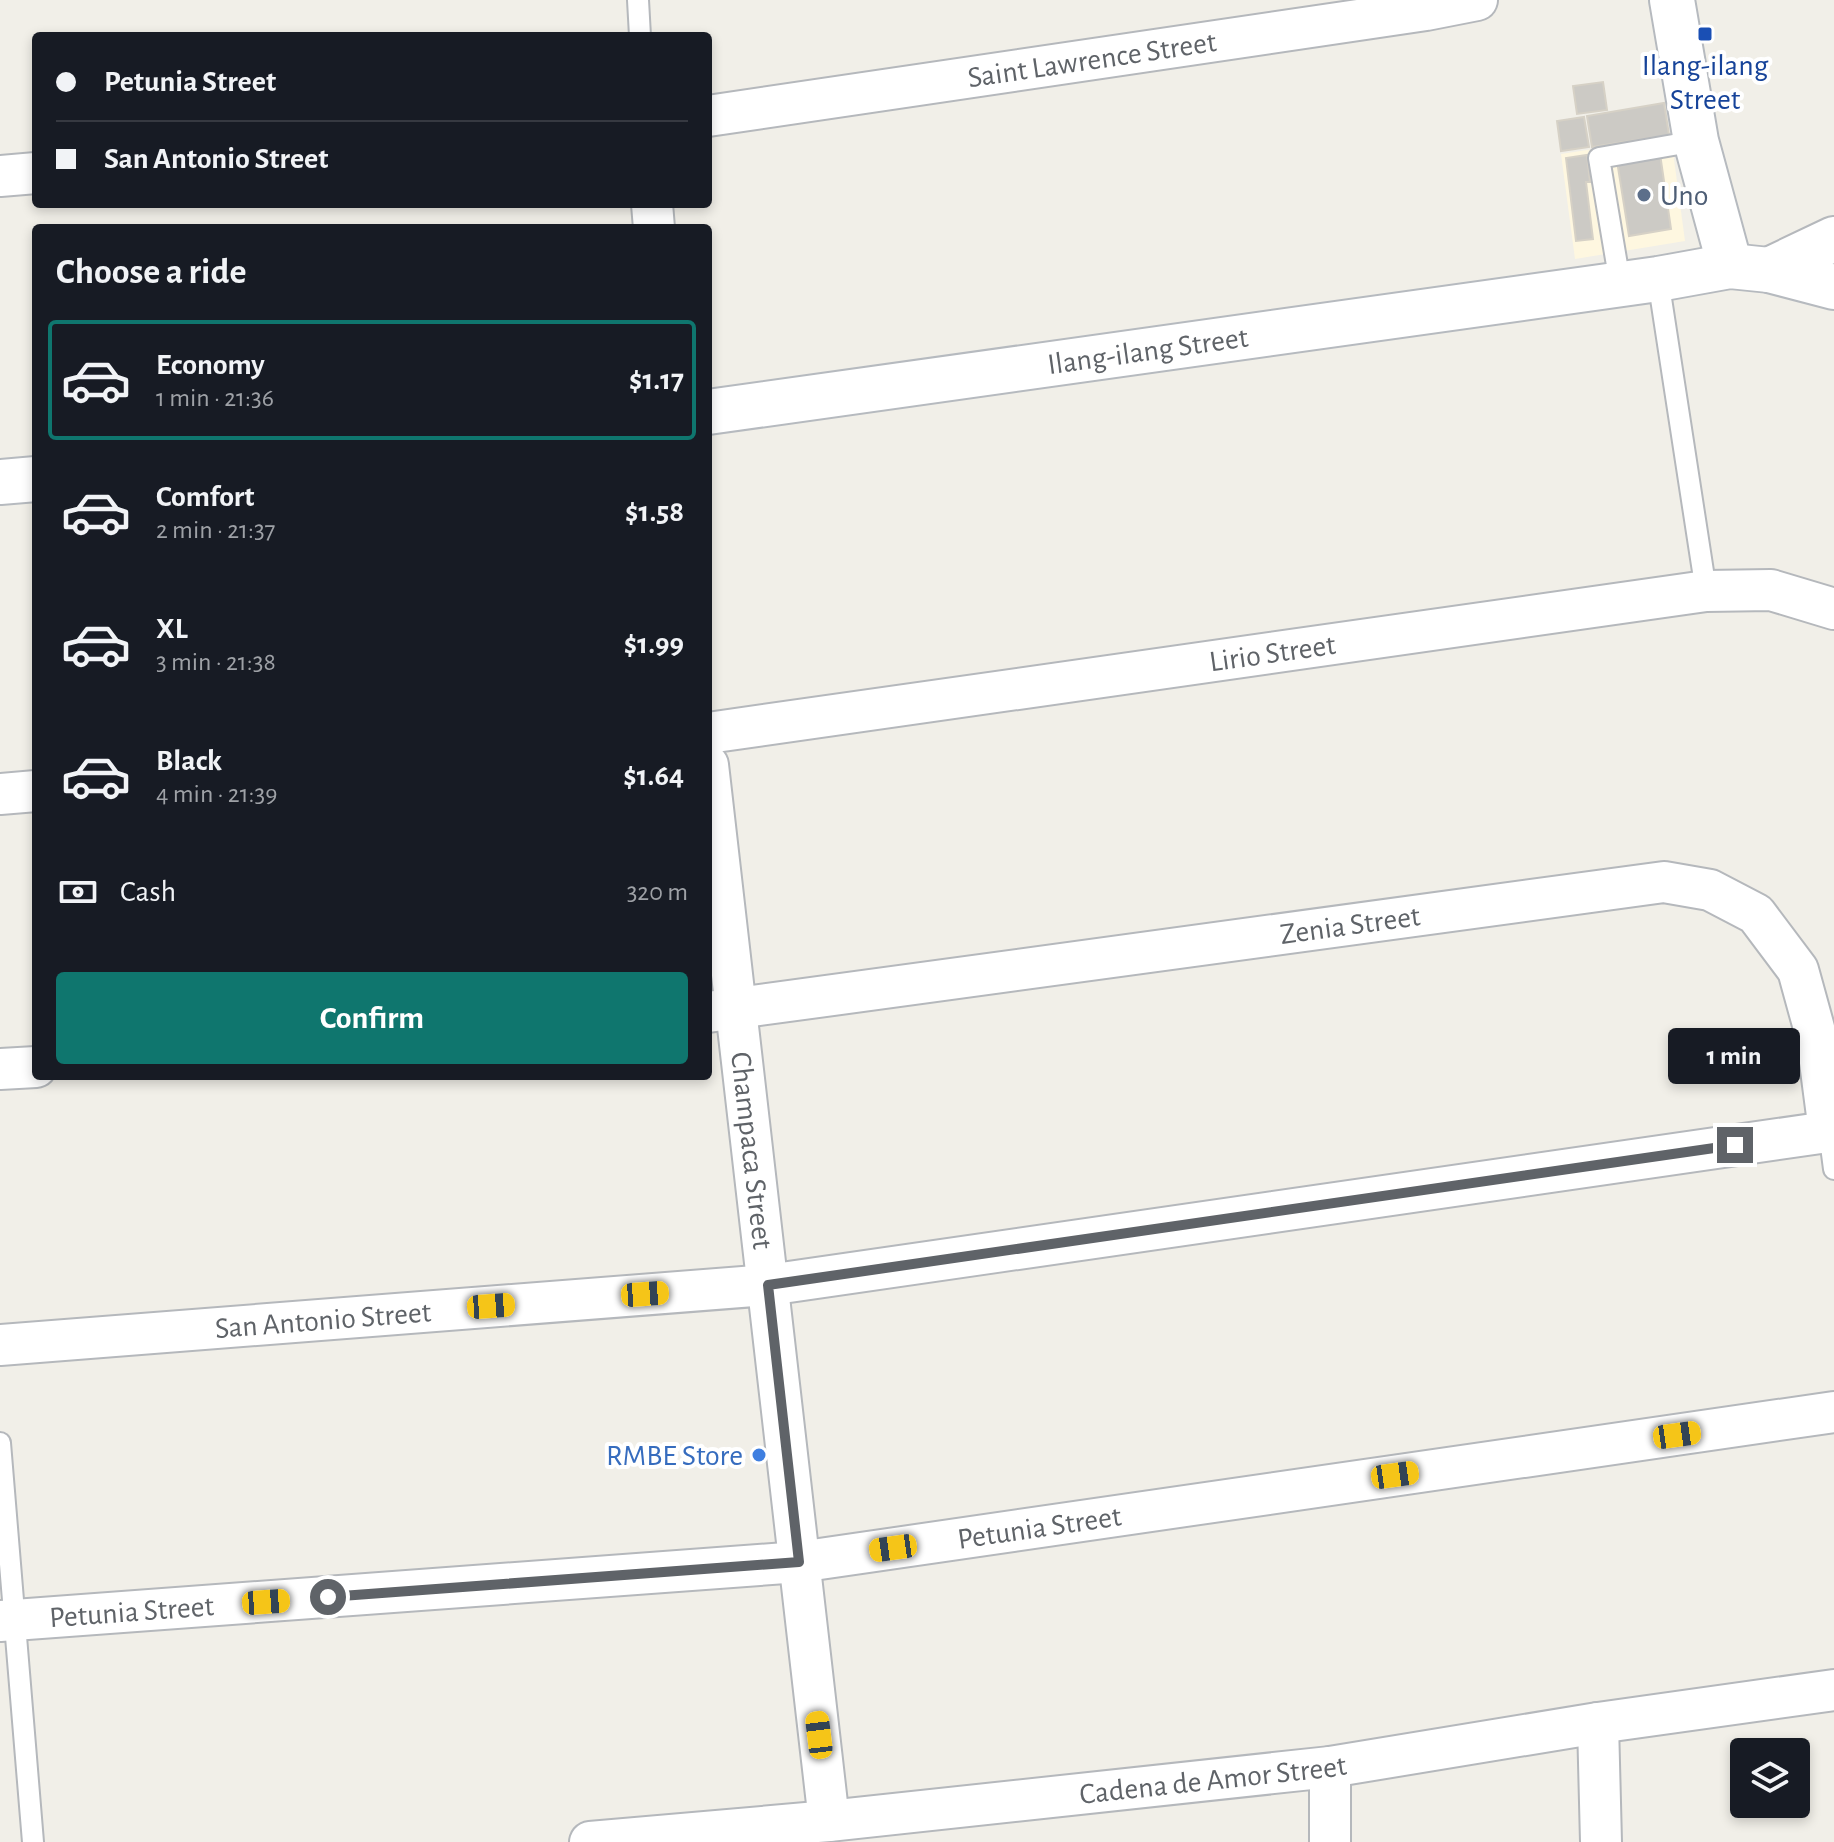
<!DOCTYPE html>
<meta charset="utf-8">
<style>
body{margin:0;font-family:"Alegreya Sans",sans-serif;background:#242831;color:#f1f3f6;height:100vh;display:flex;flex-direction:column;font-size:30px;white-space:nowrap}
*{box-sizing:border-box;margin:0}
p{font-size:26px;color:#9ea1a6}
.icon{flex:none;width:44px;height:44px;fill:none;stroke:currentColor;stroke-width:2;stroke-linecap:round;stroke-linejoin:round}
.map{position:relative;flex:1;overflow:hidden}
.side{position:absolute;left:32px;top:224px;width:680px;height:856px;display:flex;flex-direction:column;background:#171b24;border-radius:8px;box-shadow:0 4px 12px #0003}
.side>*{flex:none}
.guide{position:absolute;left:32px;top:32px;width:680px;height:176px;border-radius:8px;box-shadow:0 4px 12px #0003;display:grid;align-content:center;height:176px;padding:0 24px;background:#171b24}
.tools{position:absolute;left:1730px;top:1738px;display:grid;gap:16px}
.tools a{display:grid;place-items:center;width:80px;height:80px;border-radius:8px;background:#171b24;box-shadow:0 4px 12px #0003;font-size:40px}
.end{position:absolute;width:36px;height:36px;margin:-18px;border:10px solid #5f6368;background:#fff;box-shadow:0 0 0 4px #fff}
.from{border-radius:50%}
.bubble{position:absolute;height:56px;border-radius:8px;background:#171b24;box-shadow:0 4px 12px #0003;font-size:26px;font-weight:600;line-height:56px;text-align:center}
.car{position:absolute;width:24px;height:48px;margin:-24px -12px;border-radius:10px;box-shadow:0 0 6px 2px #0007;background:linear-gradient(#f5c518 24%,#345 0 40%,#f5c518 0 76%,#345 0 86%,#f5c518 0)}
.guide b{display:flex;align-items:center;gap:28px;height:76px;font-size:30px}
.guide b+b{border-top:2px solid #363941}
.guide i{width:20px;height:20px;background:#f1f3f6}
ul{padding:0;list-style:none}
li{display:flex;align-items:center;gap:24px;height:120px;margin:0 16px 12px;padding:0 8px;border:4px solid transparent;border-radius:8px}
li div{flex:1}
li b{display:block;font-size:30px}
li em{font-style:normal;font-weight:600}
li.selected{border-color:#0f766e}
li>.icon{width:72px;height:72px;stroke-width:1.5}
h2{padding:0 24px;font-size:36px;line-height:96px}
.pay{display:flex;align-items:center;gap:20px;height:88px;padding:0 24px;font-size:30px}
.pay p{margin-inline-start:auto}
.button{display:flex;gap:16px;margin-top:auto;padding:16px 24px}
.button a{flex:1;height:92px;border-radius:8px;background:#0f766e;color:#fff;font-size:32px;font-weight:600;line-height:92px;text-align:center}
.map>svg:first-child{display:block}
.commercial{fill:#fef7e0}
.building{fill:#cccac5;stroke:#d6d1c6;stroke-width:2}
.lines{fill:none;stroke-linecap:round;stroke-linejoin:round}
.service-casing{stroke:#b5b8bc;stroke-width:24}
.minor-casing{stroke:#b5b8bc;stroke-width:44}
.tertiary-casing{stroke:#b5b8bc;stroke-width:48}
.secondary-casing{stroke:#b6babf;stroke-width:48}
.service{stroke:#fff;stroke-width:20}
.minor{stroke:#fff;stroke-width:40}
.tertiary{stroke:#fff;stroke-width:44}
.secondary{stroke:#fff;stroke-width:44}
.route{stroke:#5f6368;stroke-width:10}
.transit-dot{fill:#1a4fb4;stroke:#fff;stroke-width:3}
.service-dot{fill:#5c6f8a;stroke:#fff;stroke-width:3}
.shop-dot{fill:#3f7fe0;stroke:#fff;stroke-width:3}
.labels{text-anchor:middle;stroke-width:8;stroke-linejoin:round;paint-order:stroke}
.street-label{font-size:30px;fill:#5f6368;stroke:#fff}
.transit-label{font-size:30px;fill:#164399;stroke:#fff}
.service-label{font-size:30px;fill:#4e5e75;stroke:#fff;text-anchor:start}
.shop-label{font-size:30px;fill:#366cbe;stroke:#fff;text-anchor:end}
</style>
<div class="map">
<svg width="1834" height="1842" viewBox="0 0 1834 1842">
<rect width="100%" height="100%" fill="#f1efe8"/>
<path class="commercial" d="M1671,137L1685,241L1575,259L1561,154Z"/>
<g class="building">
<path d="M1603,82L1607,110L1577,114L1573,86Z"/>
<path d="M1664,103L1669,135L1592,147L1587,116Z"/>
<path d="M1584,117L1589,147L1561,151L1557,121Z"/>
<path d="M1660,154L1671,229L1629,236L1617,161Z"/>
<path d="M1587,155L1590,182H1586L1593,239L1576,241L1566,158Z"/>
</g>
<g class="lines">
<defs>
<g id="service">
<path d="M638,0L640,36"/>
<path d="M1658,279L1706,591"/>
<path d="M1620,283L1599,158L1696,141"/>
<path d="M1829,1131L1834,1169"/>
<path d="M0,1443L33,1842"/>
</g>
<g id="minor">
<path id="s1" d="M708,116L1426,10L1477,0"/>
<path d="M0,176L36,173"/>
<path d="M652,204L654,228"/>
<path id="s2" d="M708,733L1706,591L1771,590L1834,609"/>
<path id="s3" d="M708,765L829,1821"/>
<path d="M0,794L36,791"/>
<path id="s4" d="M708,1012L1664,882L1710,890L1756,914L1798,970L1817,1039L1829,1131"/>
<path d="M0,1069L36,1067"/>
<path id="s5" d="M0,1345L768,1285L1834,1131"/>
<path id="s6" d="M0,1621L799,1562L1834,1412"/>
<path d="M1598,1723L1601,1842"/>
<path id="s7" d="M590,1842L829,1821L1330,1767L1598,1723L1834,1690"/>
<path d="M1330,1842V1767"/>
</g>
<path id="tertiary" d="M1769,270L1834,239"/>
<g id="secondary">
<path d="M1672,0L1696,141L1730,266"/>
<path id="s8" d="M708,412L1658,279L1730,266L1769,270L1834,287"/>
<path d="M0,482L36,479"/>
</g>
</defs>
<use href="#service" class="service-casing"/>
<use href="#minor" class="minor-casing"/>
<use href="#tertiary" class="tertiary-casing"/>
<use href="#secondary" class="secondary-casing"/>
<use href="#service" class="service"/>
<use href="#minor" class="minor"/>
<use href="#tertiary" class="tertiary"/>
<use href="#secondary" class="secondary"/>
</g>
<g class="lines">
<path class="route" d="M328,1597L799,1562L768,1285L1735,1145"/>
</g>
<rect class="transit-dot" x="1697" y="26" width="16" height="16" rx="4"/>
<circle class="service-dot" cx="1644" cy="195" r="8"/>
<circle class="shop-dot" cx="759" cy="1455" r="8"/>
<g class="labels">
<g class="street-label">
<text dy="10" stroke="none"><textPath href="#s1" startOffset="388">Saint Lawrence Street</textPath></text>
<text dy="10" stroke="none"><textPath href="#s8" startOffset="444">Ilang-ilang Street</textPath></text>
<text dy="10" stroke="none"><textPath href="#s2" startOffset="570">Lirio Street</textPath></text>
<text dy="10" stroke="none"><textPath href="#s4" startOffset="648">Zenia Street</textPath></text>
<text dy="10" stroke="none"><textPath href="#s3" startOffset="388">Champaca Street</textPath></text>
<text dy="10" stroke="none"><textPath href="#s5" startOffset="324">San Antonio Street</textPath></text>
<text dy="10" stroke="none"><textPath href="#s6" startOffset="1044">Petunia Street</textPath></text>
<text dy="10" stroke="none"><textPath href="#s6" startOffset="132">Petunia Street</textPath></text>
<text dy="10" stroke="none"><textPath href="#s7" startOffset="626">Cadena de Amor Street</textPath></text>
</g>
<g class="transit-label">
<text x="1705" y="75">Ilang-ilang<tspan x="1705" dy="34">Street</tspan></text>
</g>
<g class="service-label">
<text x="1660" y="205">Uno</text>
</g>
<g class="shop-label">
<text x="743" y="1465">RMBE Store</text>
</g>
</g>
</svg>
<div class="tools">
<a><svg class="icon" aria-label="layers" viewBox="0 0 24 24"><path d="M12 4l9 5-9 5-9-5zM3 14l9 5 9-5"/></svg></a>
</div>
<i class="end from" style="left:328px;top:1597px"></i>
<i class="end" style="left:1735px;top:1145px"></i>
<div class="bubble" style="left:1668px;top:1028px;width:132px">1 min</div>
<i class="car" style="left:645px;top:1294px;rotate:86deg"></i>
<i class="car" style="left:491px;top:1306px;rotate:86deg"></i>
<i class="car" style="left:1677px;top:1435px;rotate:82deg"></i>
<i class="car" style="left:1395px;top:1475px;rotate:82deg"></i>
<i class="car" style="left:893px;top:1548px;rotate:262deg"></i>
<i class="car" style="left:266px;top:1602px;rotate:86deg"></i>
<i class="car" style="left:819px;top:1735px;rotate:353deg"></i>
<div class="guide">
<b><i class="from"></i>Petunia Street</b>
<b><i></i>San Antonio Street</b>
</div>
<section class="side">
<h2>Choose a ride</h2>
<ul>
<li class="selected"><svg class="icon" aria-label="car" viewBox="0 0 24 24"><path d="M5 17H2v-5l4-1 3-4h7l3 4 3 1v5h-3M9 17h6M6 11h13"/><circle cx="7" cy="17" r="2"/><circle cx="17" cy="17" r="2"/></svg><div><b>Economy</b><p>1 min · 21:36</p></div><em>$1.17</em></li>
<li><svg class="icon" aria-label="car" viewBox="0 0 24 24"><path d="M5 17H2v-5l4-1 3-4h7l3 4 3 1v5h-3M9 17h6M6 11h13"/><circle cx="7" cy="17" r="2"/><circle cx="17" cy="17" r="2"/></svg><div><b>Comfort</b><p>2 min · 21:37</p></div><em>$1.58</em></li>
<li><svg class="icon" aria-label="car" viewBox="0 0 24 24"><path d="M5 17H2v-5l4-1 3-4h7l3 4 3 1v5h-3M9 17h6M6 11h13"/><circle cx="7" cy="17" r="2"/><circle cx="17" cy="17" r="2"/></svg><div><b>XL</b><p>3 min · 21:38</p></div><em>$1.99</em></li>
<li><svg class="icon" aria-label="car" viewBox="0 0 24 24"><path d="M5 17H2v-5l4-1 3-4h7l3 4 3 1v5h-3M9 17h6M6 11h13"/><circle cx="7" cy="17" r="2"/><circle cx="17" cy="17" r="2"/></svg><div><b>Black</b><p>4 min · 21:39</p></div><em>$1.64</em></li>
</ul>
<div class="pay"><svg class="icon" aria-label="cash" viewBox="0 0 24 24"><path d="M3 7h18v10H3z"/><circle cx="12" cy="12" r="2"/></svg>Cash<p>320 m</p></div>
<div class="button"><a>Confirm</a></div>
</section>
</div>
